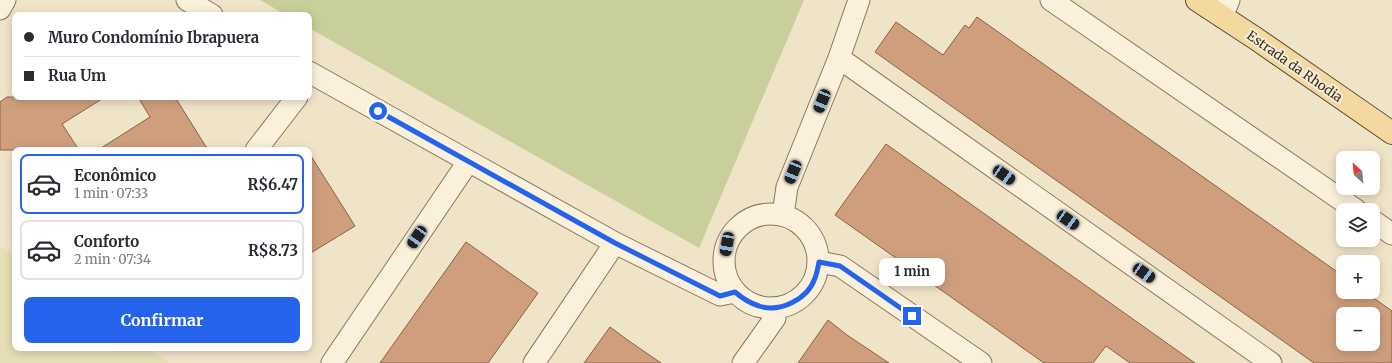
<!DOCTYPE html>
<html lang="pt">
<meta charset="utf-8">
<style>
body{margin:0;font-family:Merriweather,serif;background:#f2f2f3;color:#2b2b33;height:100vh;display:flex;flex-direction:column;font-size:15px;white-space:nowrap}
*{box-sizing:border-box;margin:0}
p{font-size:13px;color:#7c7c81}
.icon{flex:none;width:22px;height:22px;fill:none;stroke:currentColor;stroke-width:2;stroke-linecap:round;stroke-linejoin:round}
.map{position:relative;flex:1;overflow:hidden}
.sheet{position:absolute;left:12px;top:147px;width:300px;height:204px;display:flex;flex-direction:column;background:#fff;border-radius:8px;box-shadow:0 2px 10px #0003}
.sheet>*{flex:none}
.top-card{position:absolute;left:12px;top:12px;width:300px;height:88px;border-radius:8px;box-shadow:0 2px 10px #0003;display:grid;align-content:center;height:88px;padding:0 12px;background:#fff}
.needle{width:26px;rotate:333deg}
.controls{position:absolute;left:1336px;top:151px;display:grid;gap:8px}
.controls a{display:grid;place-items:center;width:44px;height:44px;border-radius:8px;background:#fff;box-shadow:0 2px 10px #0003;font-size:20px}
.end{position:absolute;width:18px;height:18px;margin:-9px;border:5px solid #2563eb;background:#fff;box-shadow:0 0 0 2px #fff}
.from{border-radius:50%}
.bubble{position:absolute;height:28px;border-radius:8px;background:#fff;box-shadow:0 2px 10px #0003;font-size:13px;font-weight:700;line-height:28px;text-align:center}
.car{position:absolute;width:12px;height:24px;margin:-12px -6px;border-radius:5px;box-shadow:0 0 3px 1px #0007;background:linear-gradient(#222 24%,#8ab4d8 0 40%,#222 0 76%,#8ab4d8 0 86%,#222 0)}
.top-card b{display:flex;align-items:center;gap:14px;height:38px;font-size:15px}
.top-card b+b{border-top:1px solid #e1e1e2}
.top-card i{width:10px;height:10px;background:#2b2b33}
ul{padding:7px 0 0;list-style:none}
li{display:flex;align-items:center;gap:12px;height:60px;margin:0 8px 6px;padding:0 4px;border:2px solid #e1e1e2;border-radius:8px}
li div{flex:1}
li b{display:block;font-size:15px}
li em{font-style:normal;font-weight:700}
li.active{border-color:#2563eb}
li>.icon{width:36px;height:36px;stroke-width:1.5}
.action{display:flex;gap:8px;margin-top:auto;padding:8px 12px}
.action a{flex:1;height:46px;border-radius:8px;background:#2563eb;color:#fff;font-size:16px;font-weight:700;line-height:46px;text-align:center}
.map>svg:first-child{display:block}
.farmland{fill:#e6deb5}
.green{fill:#c9cf9b}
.building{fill:#cf9f7d;stroke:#8d5f41;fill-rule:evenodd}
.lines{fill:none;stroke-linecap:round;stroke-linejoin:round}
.minor-casing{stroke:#8d765c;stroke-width:23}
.primary-casing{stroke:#5b4430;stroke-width:24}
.minor{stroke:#faf1dc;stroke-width:21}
.primary{stroke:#f3d9a0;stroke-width:22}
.route{stroke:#2563eb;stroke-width:5}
.labels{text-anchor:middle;stroke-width:4;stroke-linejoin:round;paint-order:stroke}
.street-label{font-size:13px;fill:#3d2e20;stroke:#f7eed8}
</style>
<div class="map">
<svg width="1392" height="363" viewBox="0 0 1392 363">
<rect width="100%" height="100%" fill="#f0e4c8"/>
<path class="farmland" d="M0,247L15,257V348H147L169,363H0Z"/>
<path class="green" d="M260,0H804L699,248L309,28V15H286Z"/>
<g class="building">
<path d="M977,17L1343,276V292H1365L1392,311V363H1314L875,52L896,22L943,55L965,25L969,28ZM1343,314H1373V344H1343Z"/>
<path d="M7,97H105L62,124L79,150H0V102Z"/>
<path d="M138,97H175L208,150H98L150,117Z"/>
<path d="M886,144L1178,351L1195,363H1130L1106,346L1093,363H1044L886,251L835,215Z"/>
<path d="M309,153L355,226L309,254Z"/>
<path d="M466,242L538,293L488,363H380Z"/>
<path d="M828,320L847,335L889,363H798Z"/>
<path d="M610,327L629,341L661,363H584Z"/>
</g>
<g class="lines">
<defs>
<g id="minor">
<path d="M187,0L212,15"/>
<path d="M1051,0L1356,210"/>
<path d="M0,9L5,0"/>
<path d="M1222,17L1229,0"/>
<path d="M839,58L1271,363"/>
<path d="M309,72L615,243L720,295L735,292"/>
<path d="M256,150L297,97"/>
<circle cx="771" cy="261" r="47"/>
<path d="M783,215L787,187L839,58L859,0"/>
<path d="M1373,221L1392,234"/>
<path d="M819,262L840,266L981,363"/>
<path d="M332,363L468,162"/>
<path d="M534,363L615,243"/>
<path d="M743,363L775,318V308"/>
</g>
<path id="primary" d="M1197,0L1255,38L1392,133"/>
</defs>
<use href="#minor" class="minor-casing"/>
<use href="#primary" class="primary-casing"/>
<use href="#minor" class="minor"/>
<use href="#primary" class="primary"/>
</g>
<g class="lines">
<path class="route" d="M378,111L615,243L720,296L735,292C742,298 749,303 759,306C780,313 808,299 815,278C817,273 818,267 819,262L840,266L912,316"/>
</g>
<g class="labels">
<g class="street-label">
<text transform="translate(1295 66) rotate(35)" y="5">Estrada da Rhodia</text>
</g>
</g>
</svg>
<div class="controls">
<a><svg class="needle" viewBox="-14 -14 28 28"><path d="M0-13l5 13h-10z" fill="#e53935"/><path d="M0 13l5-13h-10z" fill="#7c7c81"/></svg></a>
<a><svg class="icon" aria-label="layers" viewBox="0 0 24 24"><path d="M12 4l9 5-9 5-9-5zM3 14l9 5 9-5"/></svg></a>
<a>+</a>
<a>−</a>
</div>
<i class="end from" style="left:378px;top:111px"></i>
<i class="end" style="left:912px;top:316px"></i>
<div class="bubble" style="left:879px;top:258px;width:66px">1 min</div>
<i class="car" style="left:822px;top:101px;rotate:202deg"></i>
<i class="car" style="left:793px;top:172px;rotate:202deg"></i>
<i class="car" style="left:1004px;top:175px;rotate:125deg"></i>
<i class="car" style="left:1068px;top:220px;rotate:125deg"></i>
<i class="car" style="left:417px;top:237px;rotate:214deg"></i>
<i class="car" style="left:727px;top:244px;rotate:190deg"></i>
<i class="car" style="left:1144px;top:273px;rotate:125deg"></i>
<div class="top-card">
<b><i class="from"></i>Muro Condomínio Ibrapuera</b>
<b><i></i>Rua Um</b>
</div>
<section class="sheet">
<ul>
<li class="active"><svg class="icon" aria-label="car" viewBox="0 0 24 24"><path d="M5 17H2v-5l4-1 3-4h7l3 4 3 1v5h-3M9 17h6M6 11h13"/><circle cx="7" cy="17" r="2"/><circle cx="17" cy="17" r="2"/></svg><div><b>Econômico</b><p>1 min · 07:33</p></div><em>R$6.47</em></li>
<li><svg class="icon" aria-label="car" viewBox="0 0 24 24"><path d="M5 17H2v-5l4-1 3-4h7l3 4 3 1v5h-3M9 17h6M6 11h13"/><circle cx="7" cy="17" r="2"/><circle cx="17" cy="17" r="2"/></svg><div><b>Conforto</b><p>2 min · 07:34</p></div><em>R$8.73</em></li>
</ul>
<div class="action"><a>Confirmar</a></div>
</section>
</div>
